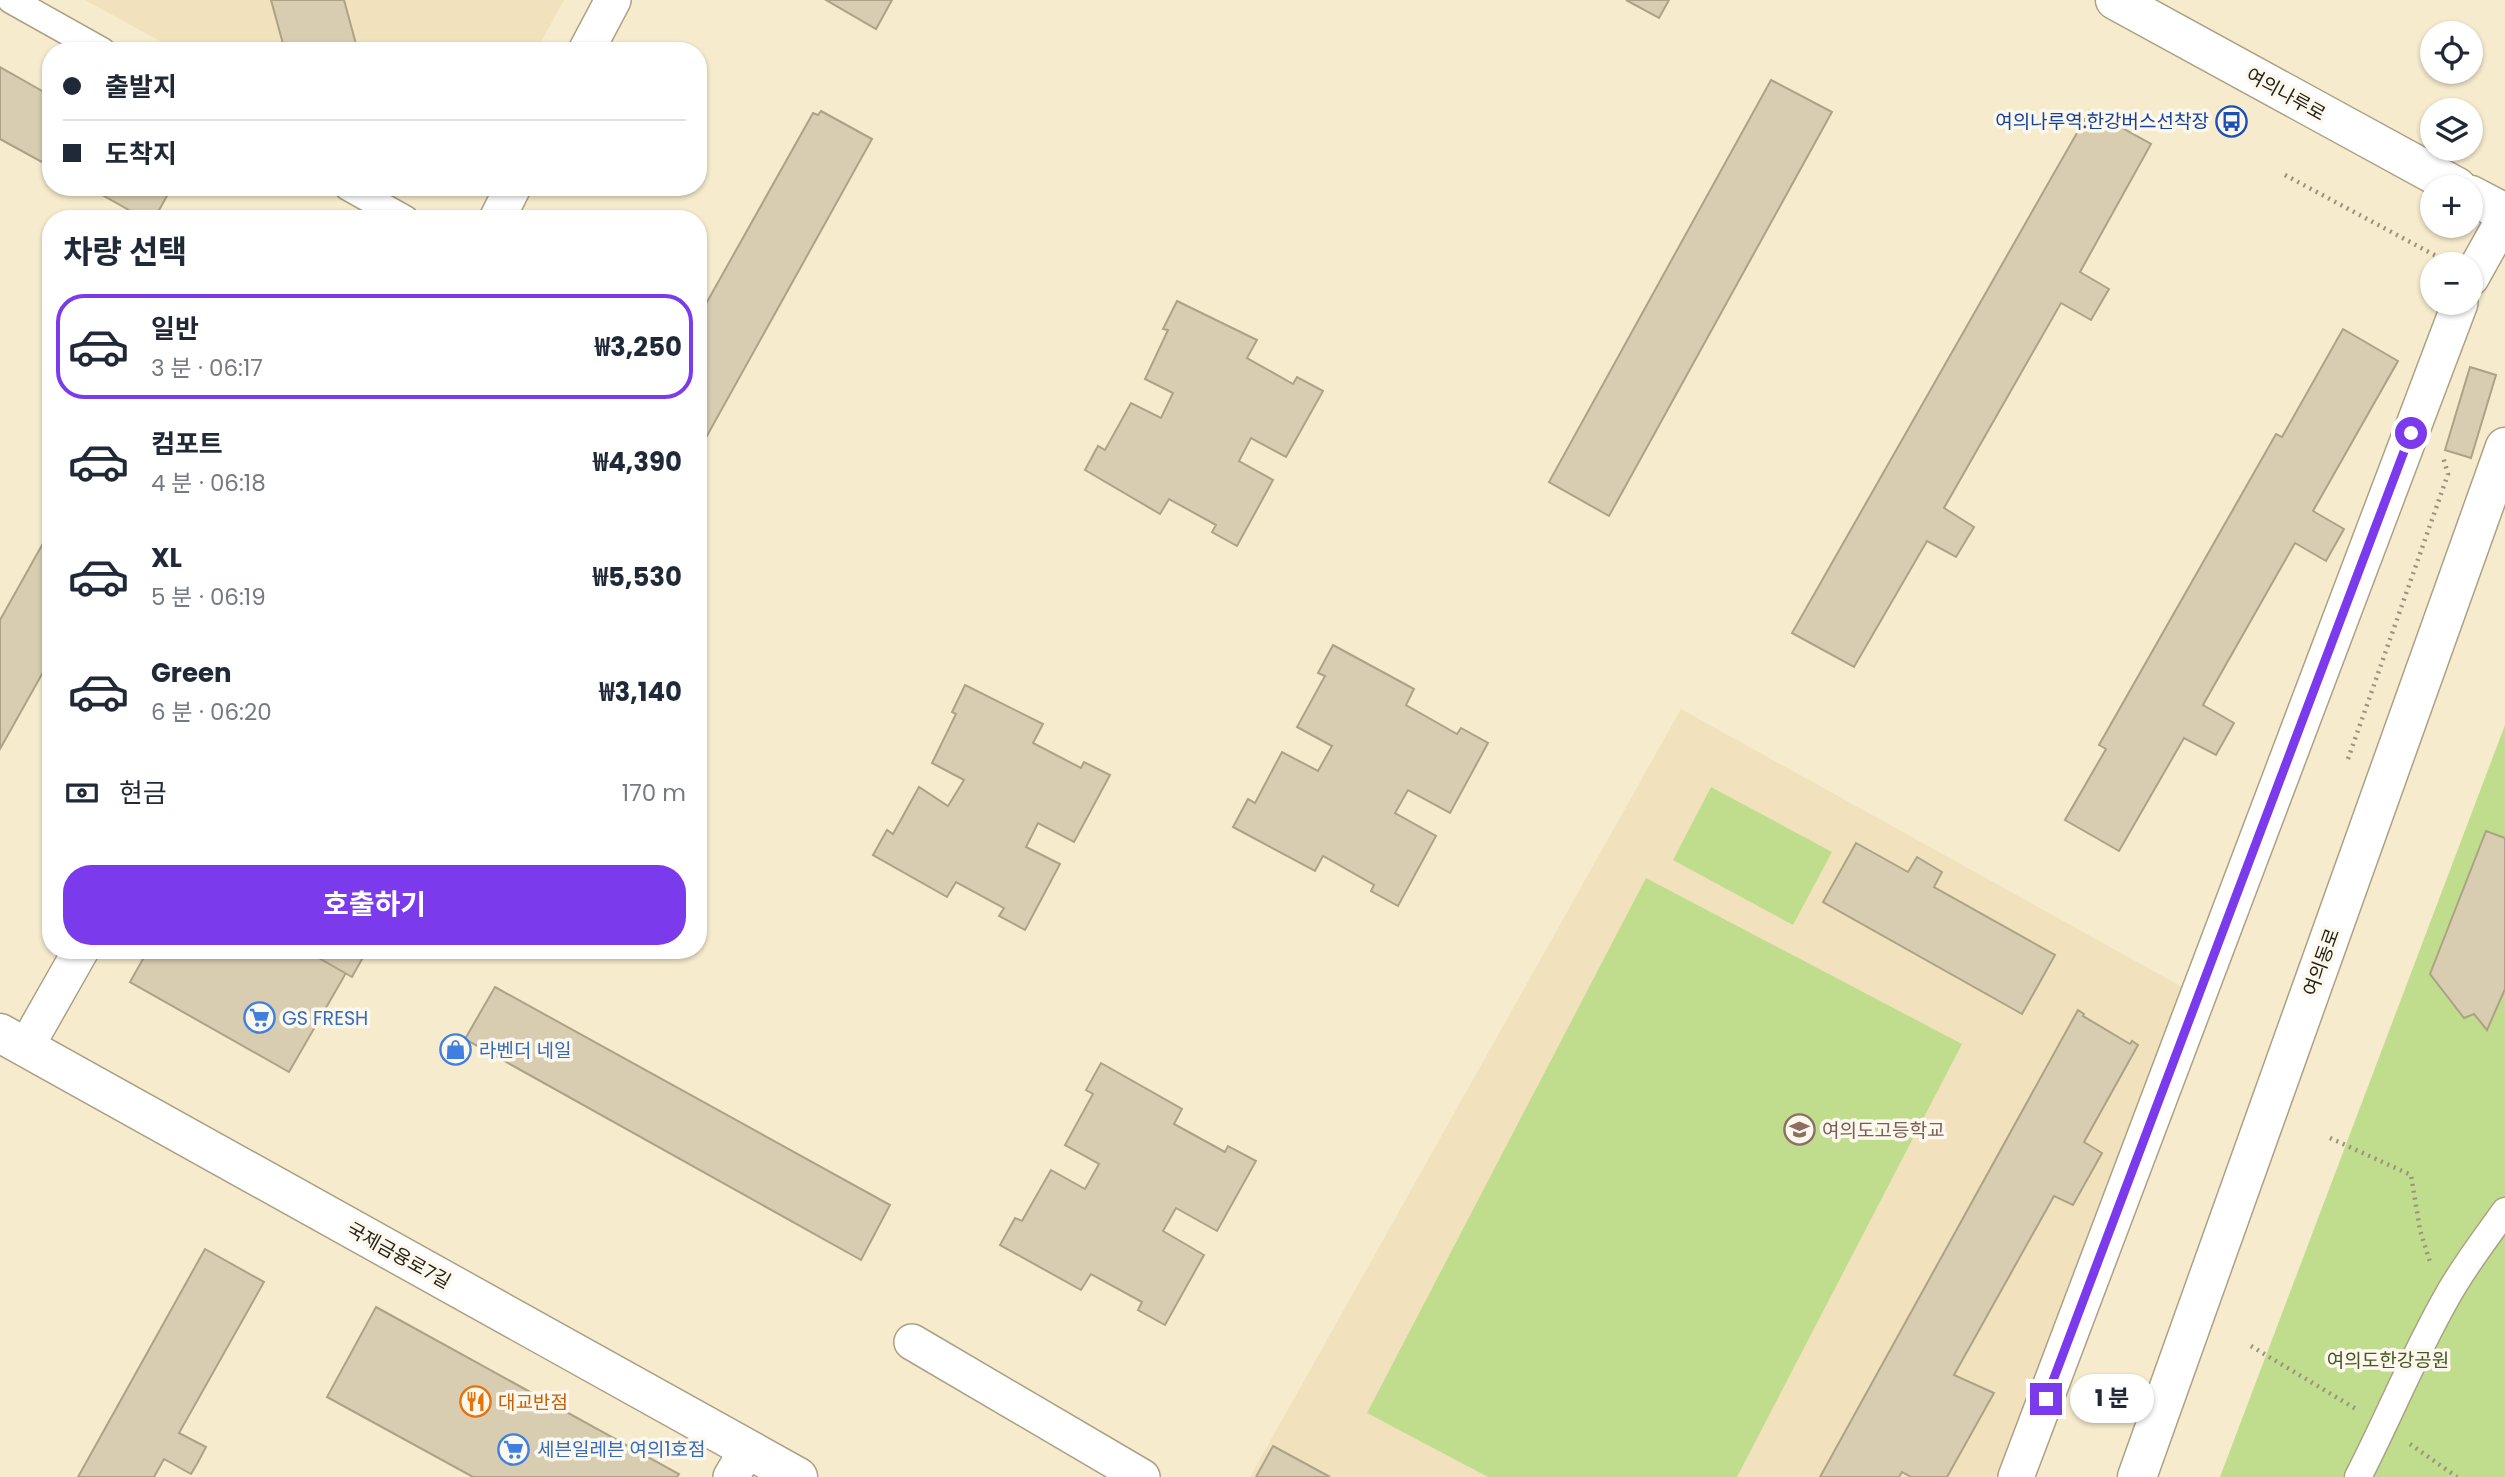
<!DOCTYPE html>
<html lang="ko">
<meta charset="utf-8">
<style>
body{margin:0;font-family:Poppins,"Noto Sans KR",sans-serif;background:#f6f6f7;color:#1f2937;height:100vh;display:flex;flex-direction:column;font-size:26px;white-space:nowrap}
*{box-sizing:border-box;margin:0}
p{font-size:23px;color:#747a83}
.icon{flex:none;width:38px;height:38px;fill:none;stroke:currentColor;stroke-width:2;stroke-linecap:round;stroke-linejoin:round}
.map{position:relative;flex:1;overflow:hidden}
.details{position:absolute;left:42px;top:210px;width:665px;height:749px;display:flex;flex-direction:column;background:#fff;border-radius:28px;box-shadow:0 2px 5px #0004}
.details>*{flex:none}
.banner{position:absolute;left:42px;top:42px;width:665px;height:154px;border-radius:28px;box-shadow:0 2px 5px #0004;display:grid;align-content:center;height:154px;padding:0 21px;background:#fff}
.buttons{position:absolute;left:2420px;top:21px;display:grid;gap:14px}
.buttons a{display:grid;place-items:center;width:63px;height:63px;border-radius:50%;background:#fff;box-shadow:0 2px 5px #0004;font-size:35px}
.end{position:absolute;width:32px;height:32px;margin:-16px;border:9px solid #7c3aed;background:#fff;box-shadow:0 0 0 4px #fff}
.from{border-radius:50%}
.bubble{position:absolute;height:49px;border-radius:24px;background:#fff;box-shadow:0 2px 5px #0004;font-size:23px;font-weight:700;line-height:49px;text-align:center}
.banner b{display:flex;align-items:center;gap:24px;height:66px;font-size:26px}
.banner b+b{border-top:2px solid #e0e1e3}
.banner i{width:18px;height:18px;background:#1f2937}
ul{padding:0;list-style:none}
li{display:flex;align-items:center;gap:21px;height:105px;margin:0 14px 10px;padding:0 7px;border:4px solid transparent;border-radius:28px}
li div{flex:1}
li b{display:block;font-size:26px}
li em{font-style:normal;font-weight:700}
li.current{border-color:#7c3aed}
li>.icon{width:63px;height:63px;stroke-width:1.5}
h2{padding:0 21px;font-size:32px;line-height:84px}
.pay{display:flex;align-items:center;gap:18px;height:77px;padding:0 21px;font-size:26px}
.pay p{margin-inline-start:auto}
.action{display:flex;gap:14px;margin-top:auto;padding:14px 21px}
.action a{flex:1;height:80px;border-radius:28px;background:#7c3aed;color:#fff;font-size:28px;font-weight:700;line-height:80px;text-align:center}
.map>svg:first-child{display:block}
.built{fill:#f1e2bd}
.green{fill:#c0dd8d}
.building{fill:#d8cdb0;stroke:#ada286;stroke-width:2}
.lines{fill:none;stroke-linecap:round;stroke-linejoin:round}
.pedestrian-casing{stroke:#aca185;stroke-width:29}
.minor-casing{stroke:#aca185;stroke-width:38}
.tertiary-casing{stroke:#aca185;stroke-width:41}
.secondary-casing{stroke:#aca185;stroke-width:41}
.path{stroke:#9b937d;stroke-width:4.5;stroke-dasharray:2 5;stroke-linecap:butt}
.pedestrian{stroke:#fff;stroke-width:26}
.minor{stroke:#fff;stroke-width:35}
.tertiary{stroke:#fff;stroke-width:38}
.secondary{stroke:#fff;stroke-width:38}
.route{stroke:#7c3aed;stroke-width:9}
.labels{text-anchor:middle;stroke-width:7;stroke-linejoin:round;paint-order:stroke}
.street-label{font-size:19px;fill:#262217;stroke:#fdf8ed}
.transit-label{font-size:19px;fill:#164399;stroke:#fdf8ed;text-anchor:end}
.shop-label{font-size:19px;fill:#366cbe;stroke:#fdf8ed;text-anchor:start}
.education-label{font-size:19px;fill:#785e54;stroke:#fdf8ed;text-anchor:start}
.park-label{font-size:19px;fill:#45571f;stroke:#fdf8ed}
.food-label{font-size:19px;fill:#c56008;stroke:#fdf8ed;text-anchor:start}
</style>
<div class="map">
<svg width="2505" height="1477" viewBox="0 0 2505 1477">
<rect width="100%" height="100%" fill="#f6ebcd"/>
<g class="built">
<path d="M85,0H564L536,51H178Z"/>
<path d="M1681,709L2204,999L2021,1477H1250Z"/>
</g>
<g class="green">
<path d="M2505,725V1477H2220Z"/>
<path d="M1711,787L1832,852L1793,925L1673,860Z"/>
<path d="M1646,878L1962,1044L1737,1477H1488L1367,1413Z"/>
</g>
<g class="building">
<path d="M271,0H344L356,44L332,51H285Z"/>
<path d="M826,0H892L876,29Z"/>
<path d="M1626,0H1669L1659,18Z"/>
<path d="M0,67L51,96V167L0,139Z"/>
<path d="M1771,80L1832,112L1609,516L1549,482Z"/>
<path d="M2090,110L2151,144L2080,272L2109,289L2091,320L2061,303L1944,508L1974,527L1956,557L1927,541L1854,667L1792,633Z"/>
<path d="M821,111L872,139L698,452V318L813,113L818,115Z"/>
<path d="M88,187H172L154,219H145Z"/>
<path d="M1177,301L1257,340L1247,358L1293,384L1297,377L1323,391L1286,457L1251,438L1239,461L1273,480L1237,546L1212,532L1216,525L1169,499L1160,514L1085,470L1098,446L1105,450L1131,403L1161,418L1173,393L1145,379L1168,330L1163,329Z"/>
<path d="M2343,329L2398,361L2313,511L2344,529L2326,561L2295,543L2203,705L2234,723L2216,755L2184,738L2119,851L2065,820L2106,749L2099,745L2276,434L2282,437Z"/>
<path d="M2470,367L2496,375L2471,458L2445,450Z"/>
<path d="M51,529V658L0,749V620Z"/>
<path d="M1333,645L1414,689L1406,705L1457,734L1461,728L1488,743L1450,813L1408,790L1395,813L1436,836L1398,906L1371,891L1374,885L1323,856L1315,871L1233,827L1248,799L1255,803L1282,752L1318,771L1332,746L1297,727L1325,676L1318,673Z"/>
<path d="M965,685L1043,724L1033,743L1081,768L1084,762L1110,775L1074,842L1038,823L1026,847L1060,864L1025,930L999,916L1004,908L956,882L947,897L873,855L887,830L893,834L919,787L948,806L964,780L932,763L956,714L952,712Z"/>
<path d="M2486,831L2505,838V989L2487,1030L2474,1014L2464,1018L2430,974Z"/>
<path d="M1856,843L1908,872L1917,857L1942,872L1934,887L2055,955L2022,1014L1823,902Z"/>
<path d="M148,950H305L346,973L289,1072L130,982Z"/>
<path d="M305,950H367L352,977Z"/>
<path d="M495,987L890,1205L861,1260L465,1039Z"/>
<path d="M2078,1010L2084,1014L2083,1016L2130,1044L2132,1041L2138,1045L2084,1142L2102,1153L2073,1205L2054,1196L1954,1375L1994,1393L1947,1477H1911L1902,1472L1899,1477H1820Z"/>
<path d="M1101,1063L1182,1109L1174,1124L1225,1152L1228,1146L1256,1161L1217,1231L1176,1208L1163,1231L1204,1255L1165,1325L1138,1310L1142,1302L1091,1274L1081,1290L1000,1245L1015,1218L1022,1221L1051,1170L1085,1189L1099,1164L1065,1145L1093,1094L1086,1090Z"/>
<path d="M205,1249L264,1282L179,1433L206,1447L197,1464L191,1474L164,1459L154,1477H78Z"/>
<path d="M376,1307L679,1474L677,1477H473L327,1397Z"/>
<path d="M1273,1446L1330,1477H1256Z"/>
</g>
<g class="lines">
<defs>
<g id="pedestrian">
<path d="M11,0L102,51"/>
<path d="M348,187L405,219"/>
<path d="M2358,1477C2389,1417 2414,1354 2448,1295C2464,1266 2486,1238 2505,1211"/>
</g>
<g id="minor">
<path d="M586,51L613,0"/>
<path d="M497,219L513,187"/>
<path d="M2471,278L2505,217"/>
<path d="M26,1047L81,950"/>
<path d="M912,1342L1142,1477"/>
<path d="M731,1477L747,1450"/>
<path d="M2016,1477L2460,303"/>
</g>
<g id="tertiary">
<path d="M2115,0L2457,187"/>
<path d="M2471,195L2505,213"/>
<path d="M0,1033L798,1477"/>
</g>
<path id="secondary" d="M2137,1477L2505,447"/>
</defs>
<use href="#pedestrian" class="pedestrian-casing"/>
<use href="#minor" class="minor-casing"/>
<use href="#tertiary" class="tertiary-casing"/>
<use href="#secondary" class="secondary-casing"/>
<g class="path">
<path d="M2285,175L2440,258"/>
<path d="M2348,759L2448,474L2443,457"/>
<path d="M2330,1138L2411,1175L2420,1230L2430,1262"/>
<path d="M2251,1346L2356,1409"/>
<path d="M2410,1444L2457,1477"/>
</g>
<use href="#pedestrian" class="pedestrian"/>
<use href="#minor" class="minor"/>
<use href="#tertiary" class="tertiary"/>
<use href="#secondary" class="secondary"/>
</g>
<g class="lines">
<path class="route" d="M2046,1399L2411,433"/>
</g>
<defs>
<symbol id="bus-ring" viewBox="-11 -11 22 22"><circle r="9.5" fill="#fdf8ed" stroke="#1a4fb4" stroke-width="1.5"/><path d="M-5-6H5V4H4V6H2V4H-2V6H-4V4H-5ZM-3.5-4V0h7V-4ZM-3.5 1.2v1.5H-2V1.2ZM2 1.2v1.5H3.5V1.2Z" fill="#1a4fb4"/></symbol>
<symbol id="supermarket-ring" viewBox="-11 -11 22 22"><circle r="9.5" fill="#fdf8ed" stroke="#3f7fe0" stroke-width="1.5"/><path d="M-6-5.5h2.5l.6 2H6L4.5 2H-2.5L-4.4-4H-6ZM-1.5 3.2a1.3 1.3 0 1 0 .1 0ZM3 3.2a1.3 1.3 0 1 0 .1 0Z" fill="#3f7fe0"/></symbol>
<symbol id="shop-ring" viewBox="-11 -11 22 22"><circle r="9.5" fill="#fdf8ed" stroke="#3f7fe0" stroke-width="1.5"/><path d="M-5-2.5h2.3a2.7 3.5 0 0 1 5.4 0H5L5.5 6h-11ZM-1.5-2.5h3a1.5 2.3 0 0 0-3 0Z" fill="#3f7fe0"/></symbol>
<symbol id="school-ring" viewBox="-11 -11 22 22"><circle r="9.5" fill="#fdf8ed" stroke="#8d6e63" stroke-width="1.5"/><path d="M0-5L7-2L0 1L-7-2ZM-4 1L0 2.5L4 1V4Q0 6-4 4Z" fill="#8d6e63"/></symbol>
<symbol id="restaurant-ring" viewBox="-11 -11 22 22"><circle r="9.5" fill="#fdf8ed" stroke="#e8710a" stroke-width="1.5"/><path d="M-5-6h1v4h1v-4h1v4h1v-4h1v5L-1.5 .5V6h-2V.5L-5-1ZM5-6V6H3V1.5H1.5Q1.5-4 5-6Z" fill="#e8710a"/></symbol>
</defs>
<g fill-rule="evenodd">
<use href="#bus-ring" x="2214" y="104" width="35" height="35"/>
<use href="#supermarket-ring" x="242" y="1000" width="35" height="35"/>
<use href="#shop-ring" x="438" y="1032" width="35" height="35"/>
<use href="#school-ring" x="1782" y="1112" width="35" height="35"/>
<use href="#restaurant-ring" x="458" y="1384" width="35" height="35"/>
<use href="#supermarket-ring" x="496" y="1432" width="35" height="35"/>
</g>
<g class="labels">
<g class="street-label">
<text transform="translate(2286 94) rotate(29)" y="7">여의나루로</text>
<text transform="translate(2321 962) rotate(-70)" y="7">여의동로</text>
<text transform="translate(399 1255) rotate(29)" y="7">국제금융로7길</text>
</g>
<g class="transit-label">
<text x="2209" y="128">여의나루역.한강버스선착장</text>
</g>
<g class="shop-label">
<text x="282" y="1025">GS FRESH</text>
<text x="479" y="1057">라벤더 네일</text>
<text x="537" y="1456">세븐일레븐 여의1호점</text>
</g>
<g class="education-label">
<text x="1822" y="1137">여의도고등학교</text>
</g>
<g class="park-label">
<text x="2388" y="1367">여의도한강공원</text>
</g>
<g class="food-label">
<text x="498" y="1409">대교반점</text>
</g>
</g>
</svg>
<div class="buttons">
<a><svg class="icon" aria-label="locate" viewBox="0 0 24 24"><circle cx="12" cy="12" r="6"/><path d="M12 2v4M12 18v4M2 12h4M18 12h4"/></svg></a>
<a><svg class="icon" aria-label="layers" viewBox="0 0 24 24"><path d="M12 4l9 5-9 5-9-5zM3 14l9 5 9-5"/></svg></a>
<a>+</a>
<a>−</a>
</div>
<i class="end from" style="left:2411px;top:433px"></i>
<i class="end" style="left:2046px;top:1399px"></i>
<div class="bubble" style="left:2070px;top:1374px;width:84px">1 분</div>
<div class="banner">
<b><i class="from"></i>출발지</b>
<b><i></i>도착지</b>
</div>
<section class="details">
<h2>차량 선택</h2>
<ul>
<li class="current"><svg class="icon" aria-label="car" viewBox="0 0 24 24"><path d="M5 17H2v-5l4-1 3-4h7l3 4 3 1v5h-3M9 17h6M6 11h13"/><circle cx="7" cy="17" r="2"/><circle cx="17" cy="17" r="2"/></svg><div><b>일반</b><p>3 분 · 06:17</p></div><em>₩3,250</em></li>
<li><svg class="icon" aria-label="car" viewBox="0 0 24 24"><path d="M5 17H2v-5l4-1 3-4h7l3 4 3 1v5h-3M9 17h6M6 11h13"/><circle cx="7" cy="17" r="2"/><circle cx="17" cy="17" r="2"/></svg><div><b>컴포트</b><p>4 분 · 06:18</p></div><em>₩4,390</em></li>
<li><svg class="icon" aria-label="car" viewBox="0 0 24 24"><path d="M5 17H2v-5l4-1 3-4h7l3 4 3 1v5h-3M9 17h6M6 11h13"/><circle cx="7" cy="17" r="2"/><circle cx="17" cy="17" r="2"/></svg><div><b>XL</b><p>5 분 · 06:19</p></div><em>₩5,530</em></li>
<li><svg class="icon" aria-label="car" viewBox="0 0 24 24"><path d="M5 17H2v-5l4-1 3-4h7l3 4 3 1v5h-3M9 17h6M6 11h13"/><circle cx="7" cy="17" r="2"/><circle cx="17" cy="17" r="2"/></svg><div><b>Green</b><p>6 분 · 06:20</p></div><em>₩3,140</em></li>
</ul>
<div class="pay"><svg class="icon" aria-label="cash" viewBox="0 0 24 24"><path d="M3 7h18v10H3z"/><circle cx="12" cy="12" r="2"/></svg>현금<p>170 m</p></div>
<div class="action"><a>호출하기</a></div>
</section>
</div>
